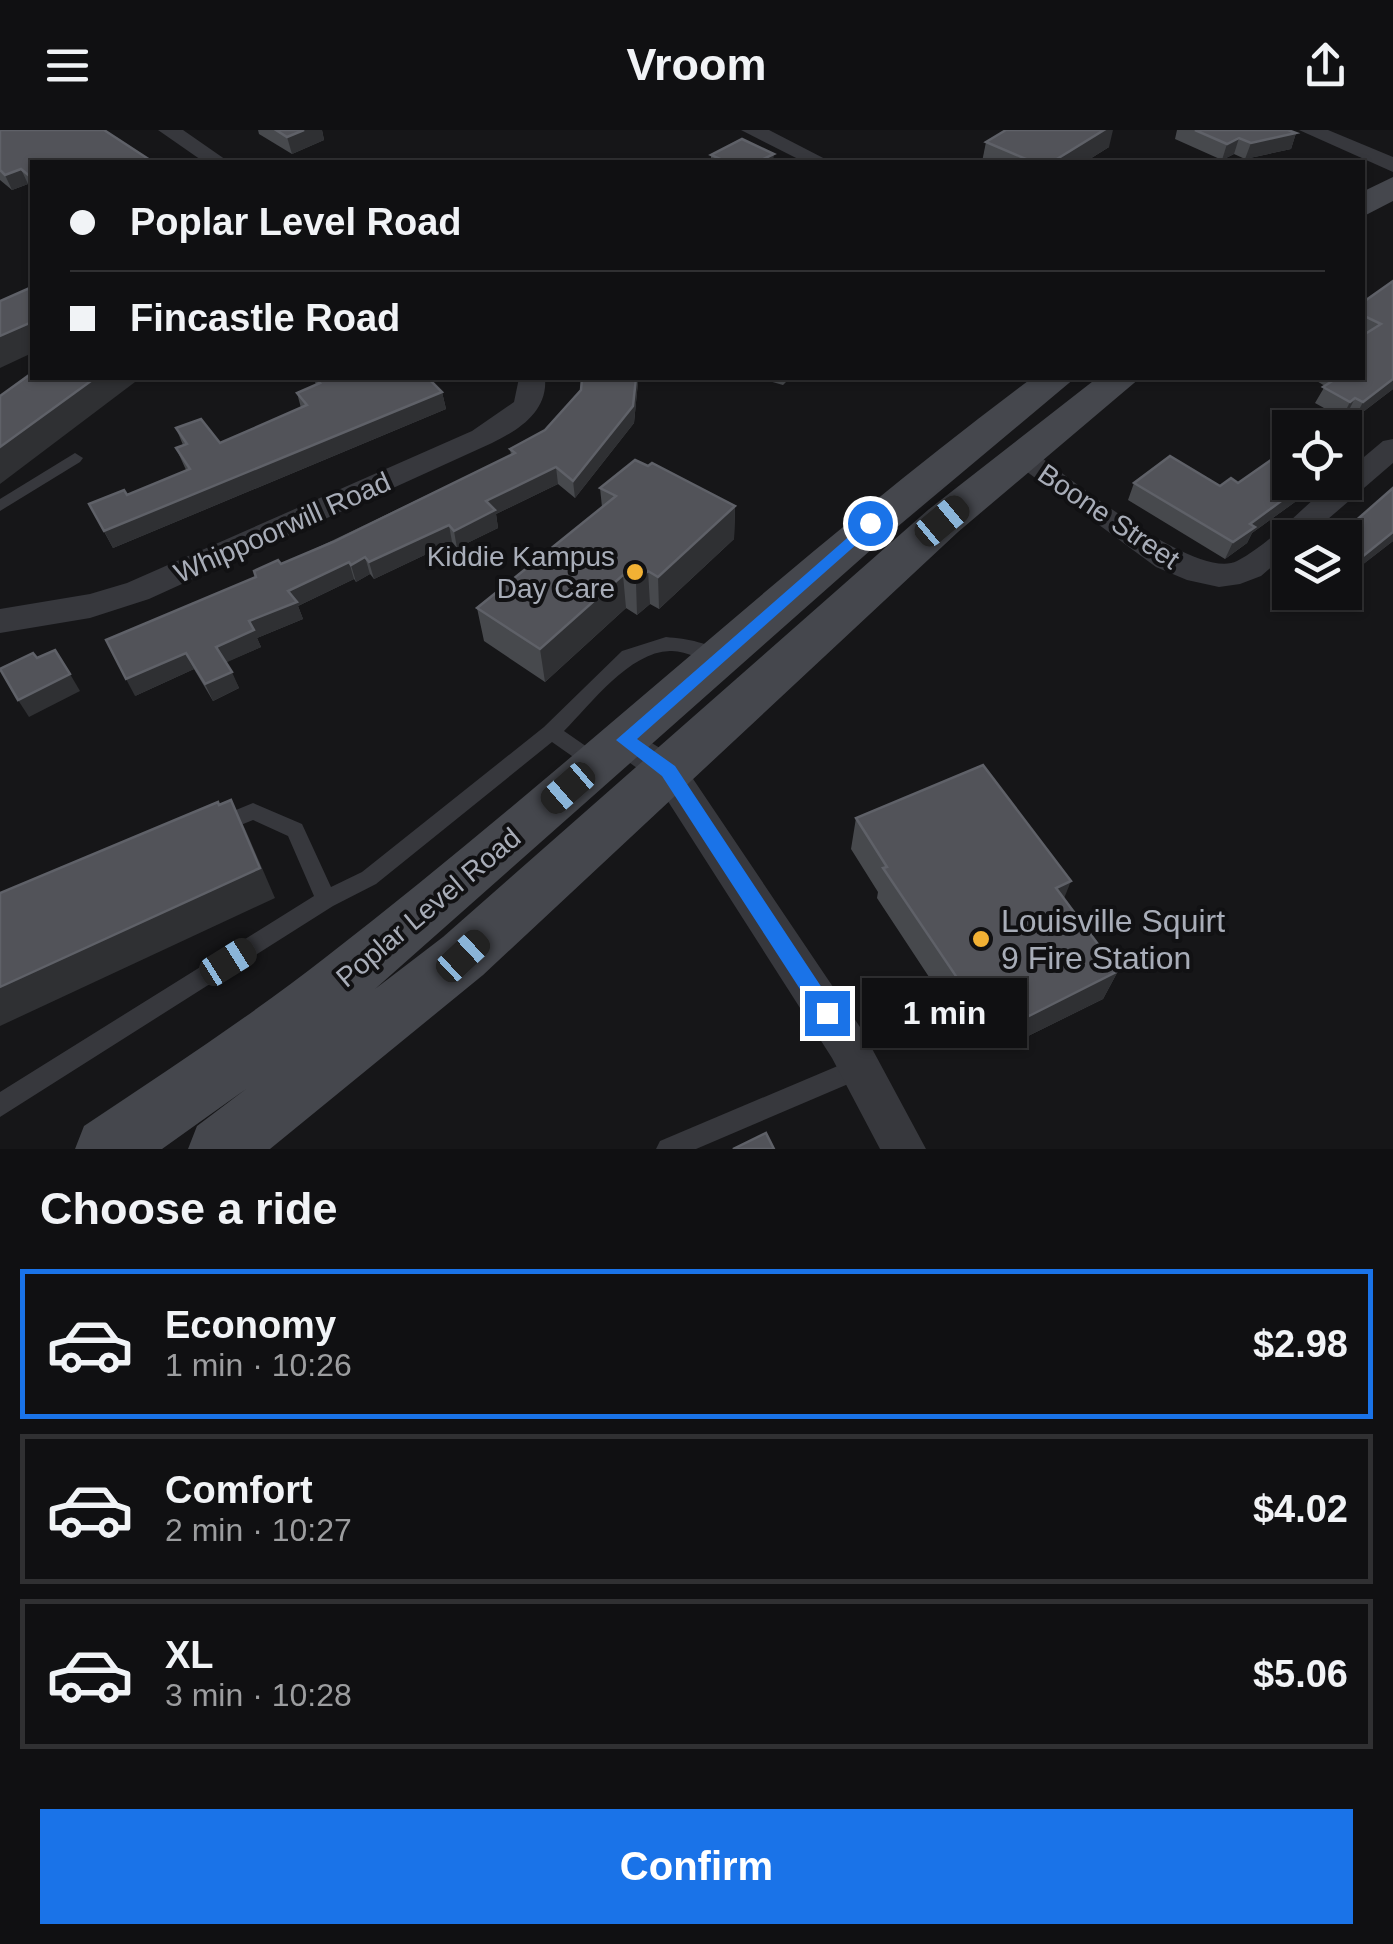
<!DOCTYPE html>
<meta charset="utf-8">
<style>
body{margin:0;font-family:Helvetica,sans-serif;background:#1e1e20;color:#f1f3f6;height:100vh;display:flex;flex-direction:column;font-size:38px;white-space:nowrap}
*{box-sizing:border-box;margin:0}
p{font-size:32px;color:#9c9d9f}
.icon{flex:none;width:55px;height:55px;fill:none;stroke:currentColor;stroke-width:2;stroke-linecap:round;stroke-linejoin:round}
.map{position:relative;height:1019px;overflow:hidden}
.drawer{display:flex;flex-direction:column;background:#101012;flex:1}
.drawer>*{flex:none}
.banner{position:absolute;left:30px;top:30px;width:1335px;height:220px;border-radius:0px;box-shadow:0 2px 8px #0004,0 0 0 2px #303032;display:grid;align-content:center;height:220px;padding:0 40px;background:#101012}
.tools{position:absolute;left:1272px;top:280px;display:grid;gap:20px}
.tools a{display:grid;place-items:center;width:90px;height:90px;border-radius:0px;background:#101012;box-shadow:0 2px 8px #0004,0 0 0 2px #303032;font-size:50px}
.end{position:absolute;width:45px;height:45px;margin:-22px;border:12px solid #1a73e8;background:#fff;box-shadow:0 0 0 5px #fff}
.from{border-radius:50%}
.bubble{position:absolute;height:70px;border-radius:0px;background:#101012;box-shadow:0 2px 8px #0004,0 0 0 2px #303032;font-size:32px;font-weight:700;line-height:70px;text-align:center}
.car{position:absolute;width:30px;height:60px;margin:-30px -15px;border-radius:12px;box-shadow:0 0 8px 2px #0007;background:linear-gradient(#222 24%,#8ab4d8 0 40%,#222 0 76%,#8ab4d8 0 86%,#222 0)}
.banner b{display:flex;align-items:center;gap:35px;height:95px;font-size:38px}
.banner b+b{border-top:2px solid #303032}
.banner i{width:25px;height:25px;background:#f1f3f6}
ul{padding:0;list-style:none}
li{display:flex;align-items:center;gap:30px;height:150px;margin:0 20px 15px;padding:0 20px;border:5px solid #303032;border-radius:0px}
li div{flex:1}
li b{display:block;font-size:38px}
li em{font-style:normal;font-weight:700}
li.on{border-color:#1a73e8}
li>.icon{width:90px;height:90px;stroke-width:1.5}
h2{padding:0 40px;font-size:45px;line-height:120px}
.primary-button{display:flex;gap:20px;margin-top:auto;padding:20px 40px}
.primary-button a{flex:1;height:115px;border-radius:0px;background:#1a73e8;color:#fff;font-size:40px;font-weight:700;line-height:115px;text-align:center}
header{display:flex;justify-content:space-between;align-items:center;height:130px;padding:0 40px;background:#101012;font-size:45px;font-weight:700}
.map>svg:first-child{display:block}
.lines{fill:none;stroke-linecap:round;stroke-linejoin:round}
.lane{fill:#37383d;fill-rule:evenodd}
.street{fill:#37383d;fill-rule:evenodd}
.secondary{fill:#45474d;fill-rule:evenodd}
.wall{fill:#47494d}
.shaded-wall{fill:#2f3033}
.building{fill:#525359;stroke:#5f6168;stroke-width:2.5}
.route{fill:#1a73e8}
.poi-dot{fill:#f2b134;stroke:#111113;stroke-width:4}
.labels{text-anchor:middle;stroke-width:8;stroke-linejoin:round;paint-order:stroke}
.street-label{font-size:28px;fill:#a8adb8;stroke:#111113}
.poi-label{font-size:28px;fill:#a8adb8;stroke:#111113;text-anchor:end}
.near-poi-label{font-size:32px;fill:#a8adb8;stroke:#111113;text-anchor:start}
</style>
<header><svg class="icon" aria-label="menu" viewBox="0 0 24 24"><path d="M4 6h16M4 12h16M4 18h16"/></svg>Vroom<svg class="icon" aria-label="share" viewBox="0 0 24 24"><path d="M12 15V3M7 8l5-5 5 5M5 13v7h14v-7"/></svg></header>
<div class="map">
<svg width="1393" height="1019" viewBox="0 0 1393 1019">
<rect width="100%" height="100%" fill="#161618"/>
<g class="lines">
<g class="lane">
<path d="M75,323L83,328L80,332L0,381V369Z"/>
<path d="M666,507C687,509 711,512 726,527L723,532C706,535 688,520 670,521C629,522 591,574 564,601L603,628L605,633L603,638L596,641L589,638L552,612L376,754L333,776L0,987V962L314,766L288,706L253,690L221,703L214,701L211,695L214,689L253,673L302,694L331,757L362,742L544,597L622,521Z"/>
<path d="M859,927L867,930L870,938L867,946L696,1019H656L660,1011Z"/>
</g>
<g class="street">
<path d="M158,0H183L229,32H204Z"/>
<path d="M741,0H769L831,32H804Z"/>
<path d="M1299,0H1328L1393,27V42Z"/>
<path d="M519,248H545C548,281 519,300 492,313L149,469L90,488L0,503V479L90,464L127,453L472,301L514,272Z"/>
<path d="M1393,309V333L1306,408H1290V421L1261,446L1240,454L1219,457L1187,450L1156,437L1007,327L1021,318L1031,320C1068,346 1196,452 1237,431C1271,413 1303,377 1333,352H1345V343L1383,311Z"/>
<path d="M624,596L681,631L862,900L926,1019H880L832,928L655,651L612,620L607,610L612,600Z"/>
</g>
<g class="secondary">
<path d="M1393,47V71L1362,87V62Z"/>
<path d="M1032,248H1075L890,403L375,859L443,807L928,380L1097,248H1140L958,402L483,845L270,1019H188L197,996L246,959L162,1019H75L84,996C166,941 248,888 326,827C567,641 788,430 1032,248Z"/>
</g>
</g>
<g class="wall">
<path d="M0,0L32,32V58L28,54L12,60L0,50Z"/>
<path d="M258,0H322L324,10L292,24L259,4Z"/>
<path d="M1177,0H1288L1296,3L1291,19L1245,29L1234,24L1222,30L1175,9Z"/>
<path d="M986,12L1109,17L1085,32H982Z"/>
<path d="M711,25L773,32H711Z"/>
<path d="M1393,151V259L1355,288L1347,284L1342,288L1315,273L1325,256L1315,250L1316,248H1362L1364,205L1362,204V173Z"/>
<path d="M314,248L442,262L446,279L113,418L89,374L127,365L186,340L176,318L183,315L176,298L220,313L301,278L297,263L316,255Z"/>
<path d="M582,248H638V252L634,293L575,368L558,354L496,384L498,398L457,418L452,412L374,449L370,444L356,452L354,449L298,476L303,489L257,508L261,517L226,532L239,558L213,571L194,539L135,566L256,447L511,325L510,319L545,300L581,260Z"/>
<path d="M759,248H790L783,255Z"/>
<path d="M1134,353L1220,356L1238,353L1313,359L1252,403L1247,413L1225,429L1128,370Z"/>
<path d="M600,358L735,376L734,409L659,479L650,474L637,485L626,478L545,552L484,511L477,478L602,377Z"/>
<path d="M1393,358V411L1353,442L1345,437V408Z"/>
<path d="M856,688L1064,769L1118,841L1103,869L1016,912L1005,896L989,904L975,883L958,891L877,768L878,762L851,719Z"/>
</g>
<g class="shaded-wall">
<path d="M304,0H322L324,10L292,24L287,7Z"/>
<path d="M1104,0H1113L1109,17L1085,32H1052Z"/>
<path d="M1296,3L1291,19L1245,29L1251,13Z"/>
<path d="M1239,8L1234,24L1222,30L1227,14Z"/>
<path d="M774,24L773,32H757Z"/>
<path d="M21,39L28,54L12,60L5,45Z"/>
<path d="M32,192V223L0,238V206Z"/>
<path d="M95,248H133L135,252L0,354V317Z"/>
<path d="M636,248H638V252L634,293L575,368L573,351Z"/>
<path d="M1393,249V259L1355,288L1363,272Z"/>
<path d="M442,262L446,279L113,418L104,401Z"/>
<path d="M1355,268L1347,284L1342,288L1350,272Z"/>
<path d="M556,337L558,354L496,384L498,398L457,418L454,401L486,371Z"/>
<path d="M1307,352H1316L1313,359L1252,403L1247,413L1225,429L1233,412L1250,394Z"/>
<path d="M735,376L734,409L659,479L658,447Z"/>
<path d="M449,395L452,412L374,449L369,432Z"/>
<path d="M1393,402V411L1353,442L1362,427Z"/>
<path d="M365,427L370,444L356,452L351,435Z"/>
<path d="M349,432L354,449L298,476L303,489L257,508L261,517L223,534L216,517L288,461Z"/>
<path d="M648,441L650,474L637,485L636,452Z"/>
<path d="M623,445L626,478L545,552L540,519Z"/>
<path d="M186,523L194,539L135,566L126,549Z"/>
<path d="M232,542L239,558L213,571L205,554Z"/>
<path d="M70,544L80,561L29,587L18,570Z"/>
<path d="M231,670L246,701L275,768L0,896V857Z"/>
<path d="M1071,751L1059,781L1056,758Z"/>
<path d="M1118,841L1103,869L1016,912L1029,886Z"/>
<path d="M986,855L975,883L958,891L968,864Z"/>
<path d="M1017,868L1005,896L989,904L1000,877Z"/>
</g>
<g class="building">
<path d="M0,0H104L153,32H32V48L21,39L5,45L0,40Z"/>
<path d="M276,0H304L287,7Z"/>
<path d="M1006,0H1104L1052,32H1033L986,12Z"/>
<path d="M1195,0H1288L1296,3L1251,13L1239,8L1227,14Z"/>
<path d="M742,9L774,24L757,32H727L711,25Z"/>
<path d="M1393,151V249L1363,272L1355,268L1350,272L1323,257L1337,248H1362V206L1381,194L1362,185V173Z"/>
<path d="M32,157V192L0,206V171Z"/>
<path d="M32,243V248H95L0,317V266Z"/>
<path d="M315,248H428L442,262L104,401L89,374L124,360L127,365L190,339L176,318L187,314L176,298L201,289L220,313L307,275L297,263L320,253Z"/>
<path d="M582,248H636L633,276L573,351L556,337L486,371L495,380L454,401L449,395L369,432L365,427L351,435L349,432L288,461L297,472L249,491L254,500L216,517L232,542L205,554L186,523L126,549L106,510L256,447L254,441L278,430L281,434L333,412L515,323L510,319L545,300L581,260Z"/>
<path d="M1284,321L1290,324V352H1307L1250,394L1255,397L1233,412L1134,353L1170,326L1220,356L1231,348L1238,353Z"/>
<path d="M635,330L648,336L652,333L735,376L658,447L648,441L636,452L623,445L540,519L477,478L616,366L600,358Z"/>
<path d="M1393,358V402L1362,427L1345,417V408H1336Z"/>
<path d="M55,520L70,544L18,570L0,539L33,523L37,528Z"/>
<path d="M983,635L1071,751L1056,758L1118,841L1029,886L1017,868L1000,877L986,855L968,864L883,738L887,737L856,688Z"/>
<path d="M231,670L260,738L0,857V763L218,672L219,675Z"/>
<path d="M766,1003L774,1019H733Z"/>
</g>
<path class="route" d="M870,388L876,390V397L637,609L675,636L834,876V890L827,893L820,890L662,646L616,610Z"/>
<g class="poi-dot">
<circle cx="635" cy="442" r="10"/>
<circle cx="981" cy="809" r="10"/>
</g>
<g class="labels">
<g class="street-label">
<text transform="translate(1109 386) rotate(34)" y="10">Boone Street</text>
<text transform="translate(282 397) rotate(-24)" y="10">Whippoorwill Road</text>
<text transform="translate(428 777) rotate(-40)" y="10">Poplar Level Road</text>
</g>
<g class="poi-label">
<text x="615" y="436">Kiddie Kampus<tspan x="615" dy="32">Day Care</tspan></text>
</g>
<g class="near-poi-label">
<text x="1001" y="802">Louisville Squirt<tspan x="1001" dy="37">9 Fire Station</tspan></text>
</g>
</g>
</svg>
<div class="tools">
<a><svg class="icon" aria-label="locate" viewBox="0 0 24 24"><circle cx="12" cy="12" r="6"/><path d="M12 2v4M12 18v4M2 12h4M18 12h4"/></svg></a>
<a><svg class="icon" aria-label="layers" viewBox="0 0 24 24"><path d="M12 4l9 5-9 5-9-5zM3 14l9 5 9-5"/></svg></a>
</div>
<i class="end from" style="left:870px;top:393px"></i>
<i class="end" style="left:827px;top:883px"></i>
<div class="bubble" style="left:862px;top:848px;width:165px">1 min</div>
<i class="car" style="left:942px;top:391px;rotate:50deg"></i>
<i class="car" style="left:568px;top:658px;rotate:229deg"></i>
<i class="car" style="left:463px;top:826px;rotate:47deg"></i>
<i class="car" style="left:228px;top:832px;rotate:58deg"></i>
<div class="banner">
<b><i class="from"></i>Poplar Level Road</b>
<b><i></i>Fincastle Road</b>
</div>
</div>
<section class="drawer">
<h2>Choose a ride</h2>
<ul>
<li class="on"><svg class="icon" aria-label="car" viewBox="0 0 24 24"><path d="M5 17H2v-5l4-1 3-4h7l3 4 3 1v5h-3M9 17h6M6 11h13"/><circle cx="7" cy="17" r="2"/><circle cx="17" cy="17" r="2"/></svg><div><b>Economy</b><p>1 min · 10:26</p></div><em>$2.98</em></li>
<li><svg class="icon" aria-label="car" viewBox="0 0 24 24"><path d="M5 17H2v-5l4-1 3-4h7l3 4 3 1v5h-3M9 17h6M6 11h13"/><circle cx="7" cy="17" r="2"/><circle cx="17" cy="17" r="2"/></svg><div><b>Comfort</b><p>2 min · 10:27</p></div><em>$4.02</em></li>
<li><svg class="icon" aria-label="car" viewBox="0 0 24 24"><path d="M5 17H2v-5l4-1 3-4h7l3 4 3 1v5h-3M9 17h6M6 11h13"/><circle cx="7" cy="17" r="2"/><circle cx="17" cy="17" r="2"/></svg><div><b>XL</b><p>3 min · 10:28</p></div><em>$5.06</em></li>
</ul>
<div class="primary-button"><a>Confirm</a></div>
</section>
